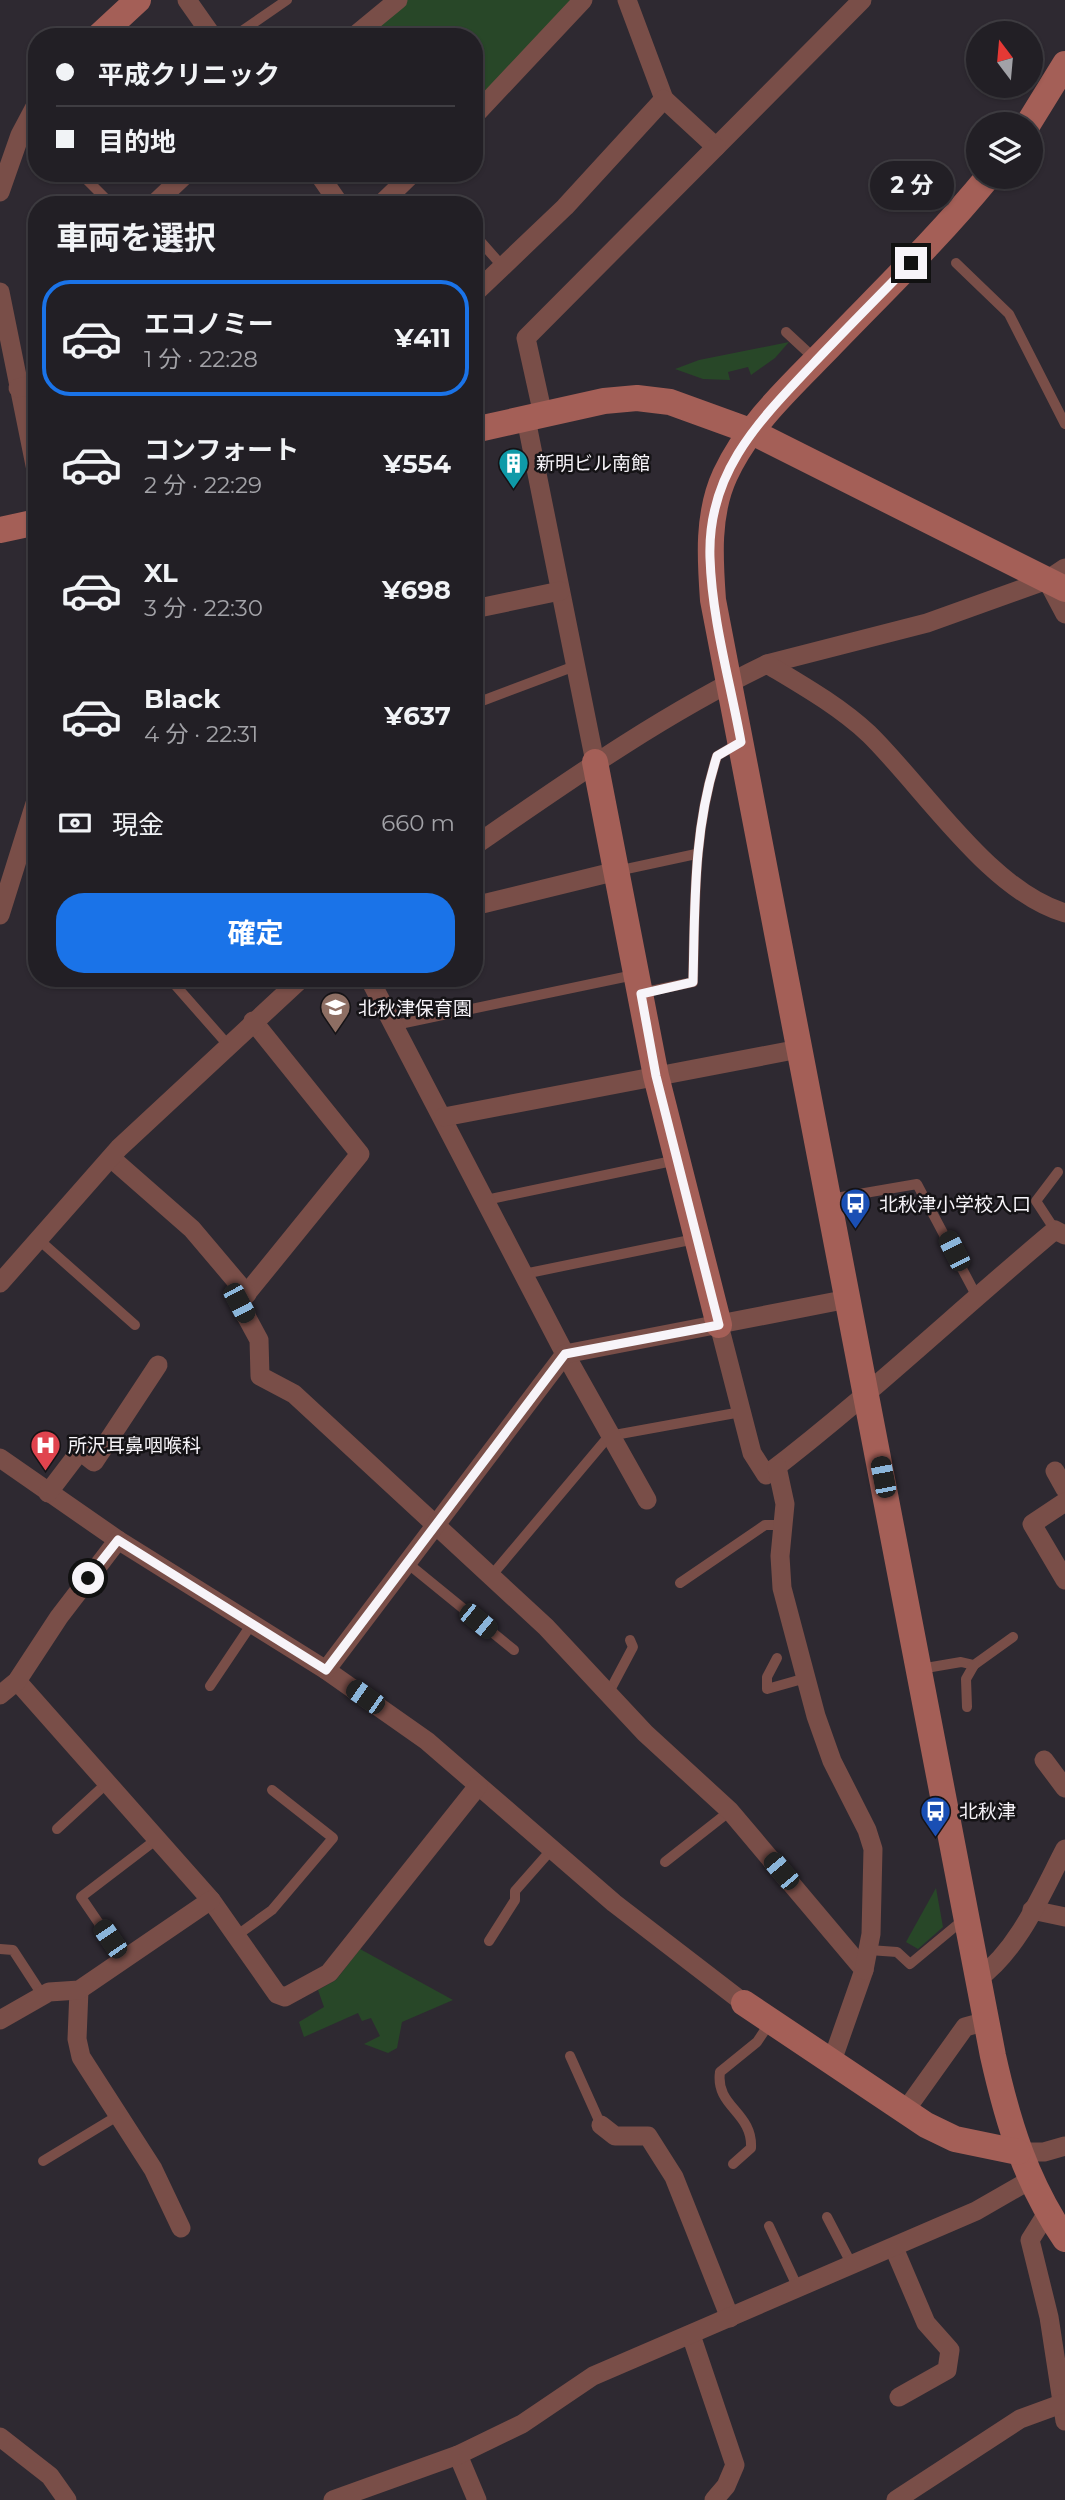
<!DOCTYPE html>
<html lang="ja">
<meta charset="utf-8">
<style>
body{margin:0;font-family:Montserrat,"Noto Sans JP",sans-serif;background:#2e2c32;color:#f1f3f6;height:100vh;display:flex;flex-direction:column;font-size:26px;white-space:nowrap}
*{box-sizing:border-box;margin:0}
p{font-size:23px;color:#a2a2a7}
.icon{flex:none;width:38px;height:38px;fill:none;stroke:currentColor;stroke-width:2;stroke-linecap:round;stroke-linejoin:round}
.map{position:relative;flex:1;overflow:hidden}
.side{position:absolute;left:28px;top:196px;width:455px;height:791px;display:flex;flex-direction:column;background:#221f25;border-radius:28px;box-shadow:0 2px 5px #0004,0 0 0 2px #3f3d42}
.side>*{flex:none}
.guide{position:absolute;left:28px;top:28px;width:455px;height:154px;border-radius:28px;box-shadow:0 2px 5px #0004,0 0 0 2px #3f3d42;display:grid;align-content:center;height:154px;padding:0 28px;background:#221f25}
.needle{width:46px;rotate:344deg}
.controls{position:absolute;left:966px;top:21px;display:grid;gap:14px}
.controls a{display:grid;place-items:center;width:77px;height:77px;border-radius:50%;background:#221f25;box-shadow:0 2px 5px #0004,0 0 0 2px #3f3d42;font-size:35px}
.end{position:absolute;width:32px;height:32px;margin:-16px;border:9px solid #f7f4f9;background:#111;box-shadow:0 0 0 4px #111}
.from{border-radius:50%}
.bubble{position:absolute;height:49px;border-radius:24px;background:#221f25;box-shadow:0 2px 5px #0004,0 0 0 2px #3f3d42;font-size:23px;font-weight:700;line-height:49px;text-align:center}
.car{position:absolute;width:21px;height:42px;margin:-21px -10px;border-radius:9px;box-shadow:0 0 5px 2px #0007;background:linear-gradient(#222 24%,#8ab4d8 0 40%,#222 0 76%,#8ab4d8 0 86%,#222 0)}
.guide b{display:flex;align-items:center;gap:24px;height:66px;font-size:26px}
.guide b+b{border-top:2px solid #3f3d42}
.guide i{width:18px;height:18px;background:#f1f3f6}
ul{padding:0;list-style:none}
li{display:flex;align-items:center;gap:21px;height:116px;margin:0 14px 10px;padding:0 14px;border:4px solid transparent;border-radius:28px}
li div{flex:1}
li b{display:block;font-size:26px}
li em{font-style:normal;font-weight:700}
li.active{border-color:#1a73e8}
li>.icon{width:63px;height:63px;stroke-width:1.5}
h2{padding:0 28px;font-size:32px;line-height:84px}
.pay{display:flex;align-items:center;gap:18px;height:77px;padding:0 28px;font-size:26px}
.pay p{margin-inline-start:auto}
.primary-button{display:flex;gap:14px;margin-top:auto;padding:14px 28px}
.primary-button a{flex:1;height:80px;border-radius:28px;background:#1a73e8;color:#fff;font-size:28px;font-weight:700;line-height:80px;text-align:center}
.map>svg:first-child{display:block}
.green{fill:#284728}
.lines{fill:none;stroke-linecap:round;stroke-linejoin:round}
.lane{stroke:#794e48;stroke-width:10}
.street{stroke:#794e48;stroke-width:19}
.secondary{stroke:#a45f57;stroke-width:26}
.route{stroke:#f7f4f9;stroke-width:9}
.labels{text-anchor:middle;stroke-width:5;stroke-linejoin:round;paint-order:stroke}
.poi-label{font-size:19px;fill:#f7f4f9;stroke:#151316;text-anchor:start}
</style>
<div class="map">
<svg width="1065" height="2500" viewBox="0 0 1065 2500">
<rect width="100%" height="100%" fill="#2e2931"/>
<g class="green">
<path d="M398,0H583L474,116V37H353Z"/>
<path d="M789,342L775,358L751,375L748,367L728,372L730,380L703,379L675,369L699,360Z"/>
<path d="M936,1888L943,1927L918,1949L906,1942Z"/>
<path d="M360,1949L453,2000L402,2022L397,2048L388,2053L364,2044L380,2036L371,2018L362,2021L358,2013L304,2037L299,2022L324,2007L318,1990L336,1980Z"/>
</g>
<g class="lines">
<g class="lane">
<path d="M233,37L287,0"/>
<path d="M91,173L86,179L112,205"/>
<path d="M474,234L503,267"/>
<path d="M956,263L1009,314L1065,424"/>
<path d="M786,332L814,358"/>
<path d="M474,704L575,666"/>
<path d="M617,871L696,854"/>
<path d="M169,978L228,1045"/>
<path d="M641,993L693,982C695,905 693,830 717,756L739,743"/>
<path d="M395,1025L634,975"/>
<path d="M830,1199L917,1184L976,1295"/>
<path d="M486,1200L677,1160"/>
<path d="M1055,1230L1036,1201L1058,1172"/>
<path d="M38,1239L135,1325"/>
<path d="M524,1274L695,1239"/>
<path d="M406,1562L514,1650"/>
<path d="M492,1575L609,1436L741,1412"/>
<path d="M680,1583L765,1525H783"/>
<path d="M777,1658L767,1677V1689L806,1678"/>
<path d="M920,1669L961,1662L974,1665L1013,1637"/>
<path d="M210,1686L253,1622"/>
<path d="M608,1694L633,1647L630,1640"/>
<path d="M967,1707L966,1679L974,1665"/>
<path d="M57,1829L107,1783"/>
<path d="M665,1862L730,1811"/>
<path d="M236,1936L272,1910L333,1838L272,1790"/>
<path d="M489,1941L515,1900V1891L552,1849"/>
<path d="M0,1949L13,1950L43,1996"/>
<path d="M869,1950L897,1952L910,1964L963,1920"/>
<path d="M124,1960L81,1897L157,1839"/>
<path d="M570,2056L601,2125"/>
<path d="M43,2161L119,2115"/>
<path d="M733,2164L751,2148C753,2112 715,2107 720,2072L757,2042L769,2024"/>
<path d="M827,2217L852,2265"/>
<path d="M769,2226L798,2288"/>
</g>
<g class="street">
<path d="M187,0L213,37"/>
<path d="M627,0L664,99"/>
<path d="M353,37L398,0"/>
<path d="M474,116L583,0"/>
<path d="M318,173L340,205"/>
<path d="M0,192L20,135L37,103"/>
<path d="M153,205L187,173"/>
<path d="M380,205L413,173"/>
<path d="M0,292L37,475"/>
<path d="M474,294L565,207L664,99L716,147L862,0"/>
<path d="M18,388L37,384"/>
<path d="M543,415L526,338L716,147"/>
<path d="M526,419L595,762"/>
<path d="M1047,580L1065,614"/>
<path d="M474,609L560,591"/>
<path d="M767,664L927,623L1047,580L1065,568"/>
<path d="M474,846C568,781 663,714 767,664C802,685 839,706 869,734C925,789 990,891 1065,913"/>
<path d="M474,906L617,871"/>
<path d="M0,915L37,797"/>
<path d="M369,978L565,1354L647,1500"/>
<path d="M253,1021L360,1154L239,1303L259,1340L260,1376L294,1394L546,1627L645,1733L730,1811L864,1970L832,2061"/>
<path d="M444,1117L799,1049"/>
<path d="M111,1158L192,1229L247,1294"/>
<path d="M0,1283L119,1148L302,978"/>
<path d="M719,1325L752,1453L766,1475C867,1398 958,1311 1055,1230L1065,1235"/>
<path d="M0,1458L118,1540L326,1670L427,1741L614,1903L744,2003"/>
<path d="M777,1467L785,1504L780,1556L782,1588L816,1716L832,1761L867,1830L873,1849L871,1934L864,1970"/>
<path d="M1055,1471L1065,1489"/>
<path d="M48,1493L80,1451L94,1462L158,1365"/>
<path d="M1065,1502L1032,1524L1065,1580"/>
<path d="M326,1670L565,1354L848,1299"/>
<path d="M17,1681L211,1900L277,1994L285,1997L329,1973L478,1786"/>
<path d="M0,1695L17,1681L59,1617L118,1540"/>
<path d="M1044,1760L1065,1788"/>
<path d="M1032,1910L1065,1917"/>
<path d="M978,1979C1019,1949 1042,1893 1065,1849"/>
<path d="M79,1990L77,2039L81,2057L153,2169L181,2228"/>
<path d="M0,2020L49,1992L79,1990L211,1900"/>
<path d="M905,2111L965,2027L987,2021"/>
<path d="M601,2125L615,2136H648L674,2177L730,2318"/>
<path d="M1018,2152H1044L1065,2146"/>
<path d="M1047,2213L1030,2240L1049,2317L1065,2421"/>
<path d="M894,2248L926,2323L950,2350L947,2370L899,2397"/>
<path d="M691,2335L735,2465L726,2486L714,2500"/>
<path d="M0,2437L50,2476L67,2500"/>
<path d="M458,2455L477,2500"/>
<path d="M333,2500L458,2455L522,2424L593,2376L976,2211L1030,2180"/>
<path d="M896,2500L1020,2419L1061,2404"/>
</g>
<g class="secondary">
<path d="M98,37L138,0"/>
<path d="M1028,124L1065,64"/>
<path d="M988,177C939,237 882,292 828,348C790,387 748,425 725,475C707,514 710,559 713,600L993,2056C1008,2123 1026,2182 1065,2239"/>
<path d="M474,430L604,401L637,398L670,402L750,431L1065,589"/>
<path d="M0,530L37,522"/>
<path d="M595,762L656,1076L719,1325"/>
<path d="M744,2003L926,2125L955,2139L1018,2152"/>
</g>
</g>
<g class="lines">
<path class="route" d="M88,1578L118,1540L326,1670L565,1354L719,1325L656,1076L641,994L693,982C695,905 693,830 717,756L741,742C730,681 712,620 710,558C707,474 757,423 811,366C844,331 878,297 911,263"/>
</g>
<defs>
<symbol id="building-pin" viewBox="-11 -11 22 30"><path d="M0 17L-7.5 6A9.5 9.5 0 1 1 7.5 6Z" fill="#0f9aa8" stroke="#151316"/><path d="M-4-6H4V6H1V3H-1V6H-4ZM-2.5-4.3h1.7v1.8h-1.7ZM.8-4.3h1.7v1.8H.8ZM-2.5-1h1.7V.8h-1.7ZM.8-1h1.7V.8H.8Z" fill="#fff"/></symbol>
<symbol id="school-pin" viewBox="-11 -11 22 30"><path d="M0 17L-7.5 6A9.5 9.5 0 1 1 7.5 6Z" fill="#8d6e63" stroke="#151316"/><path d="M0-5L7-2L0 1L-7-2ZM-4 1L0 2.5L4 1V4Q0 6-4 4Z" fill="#fff"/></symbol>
<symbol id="bus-pin" viewBox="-11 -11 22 30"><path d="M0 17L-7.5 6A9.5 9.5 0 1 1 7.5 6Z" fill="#1a4fb4" stroke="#151316"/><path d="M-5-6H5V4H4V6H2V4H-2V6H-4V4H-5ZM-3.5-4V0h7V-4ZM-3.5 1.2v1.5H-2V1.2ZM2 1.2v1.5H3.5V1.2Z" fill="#fff"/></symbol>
<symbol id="hospital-pin" viewBox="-11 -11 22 30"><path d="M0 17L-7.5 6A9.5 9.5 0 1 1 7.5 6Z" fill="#e0444e" stroke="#151316"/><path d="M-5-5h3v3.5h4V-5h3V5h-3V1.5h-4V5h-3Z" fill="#fff"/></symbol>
</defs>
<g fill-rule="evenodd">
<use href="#building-pin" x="496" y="446" width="35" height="47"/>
<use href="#school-pin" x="318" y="990" width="35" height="47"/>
<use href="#bus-pin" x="838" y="1186" width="35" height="47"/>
<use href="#hospital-pin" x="28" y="1428" width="35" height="47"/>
<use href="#bus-pin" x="918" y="1794" width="35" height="47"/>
</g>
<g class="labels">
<g class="poi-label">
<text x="536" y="470">新明ビル南館</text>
<text x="358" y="1015">北秋津保育園</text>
<text x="879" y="1211">北秋津小学校入口</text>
<text x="68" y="1452">所沢耳鼻咽喉科</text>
<text x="959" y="1818">北秋津</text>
</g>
</g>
</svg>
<div class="controls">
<a><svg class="needle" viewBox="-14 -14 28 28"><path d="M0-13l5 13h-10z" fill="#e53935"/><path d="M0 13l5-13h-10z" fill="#a2a2a7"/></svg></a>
<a><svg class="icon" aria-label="layers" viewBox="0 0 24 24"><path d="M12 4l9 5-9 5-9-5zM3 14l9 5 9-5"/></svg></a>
</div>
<i class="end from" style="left:88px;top:1578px"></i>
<i class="end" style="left:911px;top:263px"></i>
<div class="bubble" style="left:870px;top:161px;width:84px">2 分</div>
<i class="car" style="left:954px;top:1251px;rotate:333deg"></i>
<i class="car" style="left:239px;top:1303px;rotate:152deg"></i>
<i class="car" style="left:883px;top:1477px;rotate:349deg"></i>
<i class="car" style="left:478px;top:1621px;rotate:129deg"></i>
<i class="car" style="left:365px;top:1697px;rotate:305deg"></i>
<i class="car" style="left:781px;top:1871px;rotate:320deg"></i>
<i class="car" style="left:110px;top:1939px;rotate:326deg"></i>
<div class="guide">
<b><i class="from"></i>平成クリニック</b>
<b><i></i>目的地</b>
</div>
<section class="side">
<h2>車両を選択</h2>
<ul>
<li class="active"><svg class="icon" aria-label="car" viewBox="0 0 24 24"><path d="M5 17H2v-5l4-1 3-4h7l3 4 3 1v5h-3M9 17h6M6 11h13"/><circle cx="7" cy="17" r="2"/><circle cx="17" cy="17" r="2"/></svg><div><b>エコノミー</b><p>1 分 · 22:28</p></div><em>¥411</em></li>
<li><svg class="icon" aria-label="car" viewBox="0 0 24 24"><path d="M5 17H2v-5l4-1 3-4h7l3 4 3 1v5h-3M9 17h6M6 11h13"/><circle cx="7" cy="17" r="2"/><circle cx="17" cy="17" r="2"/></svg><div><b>コンフォート</b><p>2 分 · 22:29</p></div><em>¥554</em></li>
<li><svg class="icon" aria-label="car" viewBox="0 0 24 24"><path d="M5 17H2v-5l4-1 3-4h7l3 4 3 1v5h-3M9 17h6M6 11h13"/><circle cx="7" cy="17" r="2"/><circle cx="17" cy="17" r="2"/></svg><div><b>XL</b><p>3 分 · 22:30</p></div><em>¥698</em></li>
<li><svg class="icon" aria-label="car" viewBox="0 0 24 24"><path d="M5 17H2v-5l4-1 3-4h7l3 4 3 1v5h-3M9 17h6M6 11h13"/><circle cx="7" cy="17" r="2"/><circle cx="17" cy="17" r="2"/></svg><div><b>Black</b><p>4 分 · 22:31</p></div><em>¥637</em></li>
</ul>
<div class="pay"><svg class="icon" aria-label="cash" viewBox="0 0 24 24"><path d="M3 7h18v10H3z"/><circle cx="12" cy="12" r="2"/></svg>現金<p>660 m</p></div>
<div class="primary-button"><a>確定</a></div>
</section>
</div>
